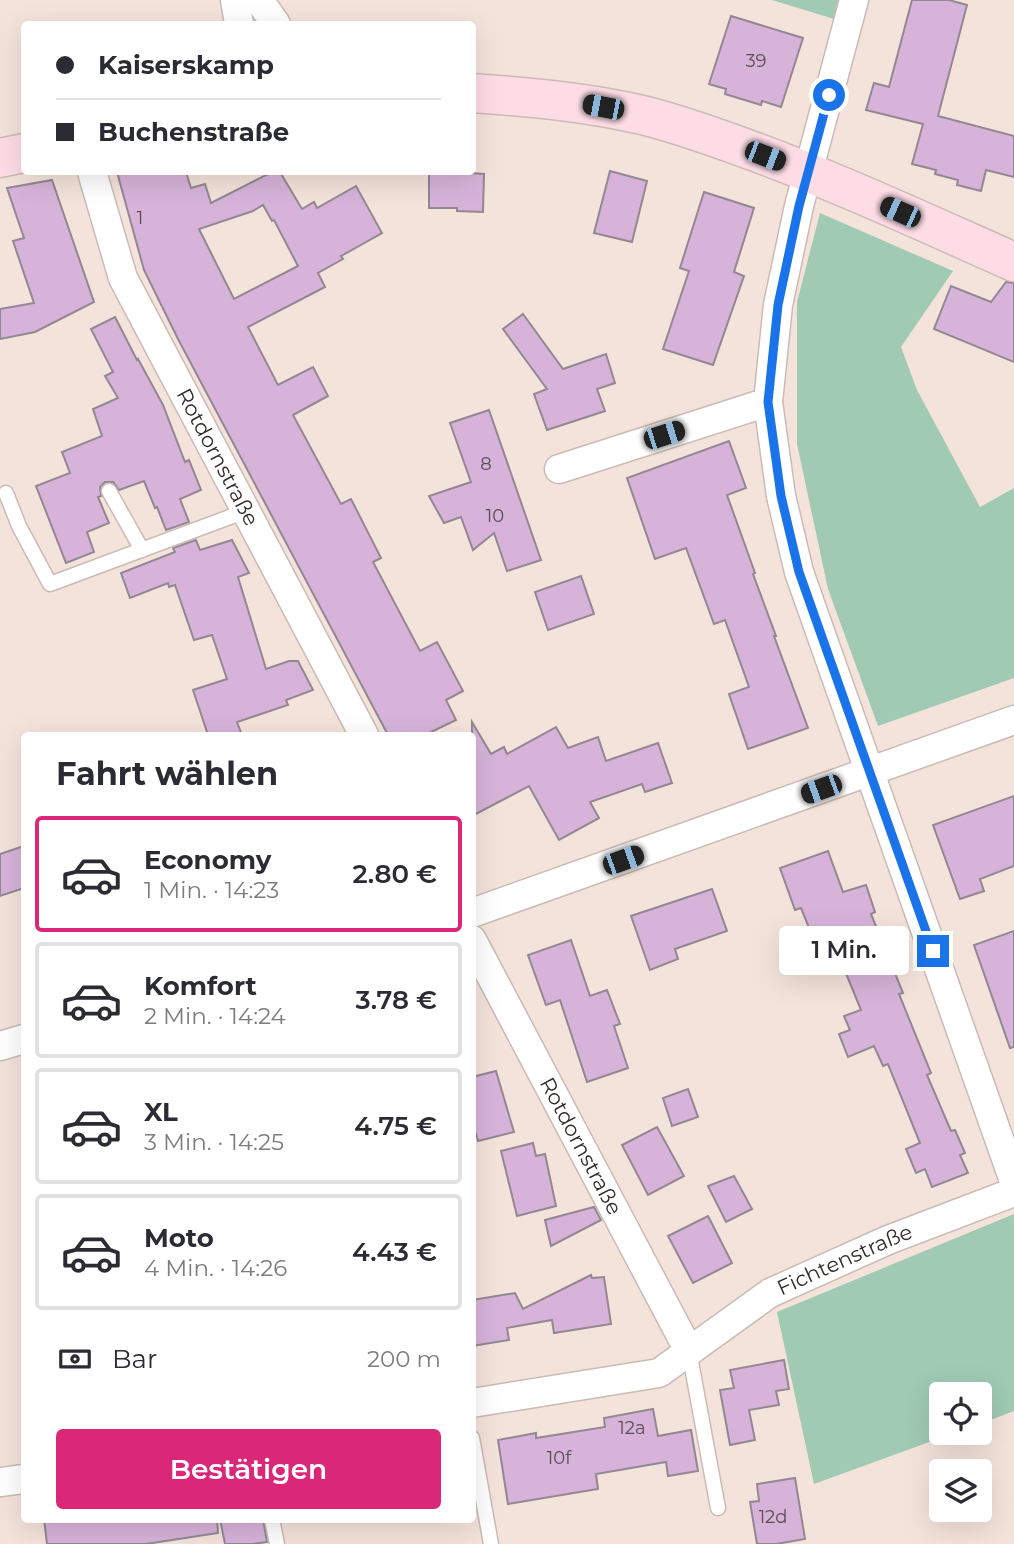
<!DOCTYPE html>
<html lang="de">
<meta charset="utf-8">
<style>
body{margin:0;font-family:Montserrat,sans-serif;background:#f2f2f3;color:#2b2b33;height:100vh;display:flex;flex-direction:column;font-size:26px;white-space:nowrap}
*{box-sizing:border-box;margin:0}
p{font-size:23px;color:#7c7c81}
.icon{flex:none;width:38px;height:38px;fill:none;stroke:currentColor;stroke-width:2;stroke-linecap:round;stroke-linejoin:round}
.map{position:relative;flex:1;overflow:hidden}
.panel{position:absolute;left:21px;top:732px;width:455px;height:791px;display:flex;flex-direction:column;background:#fff;border-radius:7px;box-shadow:0 7px 28px #0002}
.panel>*{flex:none}
.guide{position:absolute;left:21px;top:21px;width:455px;height:154px;border-radius:7px;box-shadow:0 7px 28px #0002;display:grid;align-content:center;height:154px;padding:0 35px;background:#fff}
.fabs{position:absolute;left:929px;top:1382px;display:grid;gap:14px}
.fabs a{display:grid;place-items:center;width:63px;height:63px;border-radius:7px;background:#fff;box-shadow:0 7px 28px #0002;font-size:35px}
.end{position:absolute;width:32px;height:32px;margin:-16px;border:9px solid #1a73e8;background:#fff;box-shadow:0 0 0 4px #fff}
.from{border-radius:50%}
.bubble{position:absolute;height:49px;border-radius:7px;background:#fff;box-shadow:0 7px 28px #0002;font-size:23px;font-weight:600;line-height:49px;text-align:center}
.car{position:absolute;width:21px;height:42px;margin:-21px -10px;border-radius:9px;box-shadow:0 0 5px 2px #0007;background:linear-gradient(#222 24%,#8ab4d8 0 40%,#222 0 76%,#8ab4d8 0 86%,#222 0)}
.guide b{display:flex;align-items:center;gap:24px;height:66px;font-size:26px}
.guide b+b{border-top:2px solid #e1e1e2}
.guide i{width:18px;height:18px;background:#2b2b33}
ul{padding:0;list-style:none}
li{display:flex;align-items:center;gap:21px;height:116px;margin:0 14px 10px;padding:0 21px;border:4px solid #e1e1e2;border-radius:7px}
li div{flex:1}
li b{display:block;font-size:26px}
li em{font-style:normal;font-weight:600}
li.current{border-color:#db2777}
li>.icon{width:63px;height:63px;stroke-width:1.5}
h2{padding:0 35px;font-size:32px;line-height:84px}
.pay{display:flex;align-items:center;gap:18px;height:77px;padding:0 35px;font-size:26px}
.pay p{margin-inline-start:auto}
.action{display:flex;gap:14px;margin-top:auto;padding:14px 35px}
.action a{flex:1;height:80px;border-radius:7px;background:#db2777;color:#fff;font-size:28px;font-weight:600;line-height:80px;text-align:center}
.map>svg:first-child{display:block}
.green{fill:#a0cab4}
.building{fill:#d7b3d9;stroke:#928893;stroke-width:2;fill-rule:evenodd}
.lines{fill:none;stroke-linecap:round;stroke-linejoin:round}
.service-casing{stroke:#cbbbb4;stroke-width:17}
.minor-casing{stroke:#cbbbb4;stroke-width:31}
.secondary-casing{stroke:#cbbbb4;stroke-width:41}
.service{stroke:#fff;stroke-width:14}
.minor{stroke:#fff;stroke-width:28}
.secondary{stroke:#fddce6;stroke-width:38}
.route{stroke:#1a73e8;stroke-width:9}
.labels{text-anchor:middle;stroke-width:7;stroke-linejoin:round;paint-order:stroke}
.number-label{font-size:18px;fill:#5b4d55}
.street-label{font-size:21px;fill:#322b29;stroke:#f4e3db}
</style>
<div class="map">
<svg width="1014" height="1544" viewBox="0 0 1014 1544">
<rect width="100%" height="100%" fill="#f4e3db"/>
<g class="green">
<path d="M772,0H838L834,19Z"/>
<path d="M820,213L953,271L901,347L917,390L980,507L1014,488V678L878,726L828,589L797,444V302Z"/>
<path d="M1014,1214V1411L980,1424V1395H942V1433H954L814,1484L777,1312Z"/>
</g>
<g class="building">
<path d="M912,0H949L967,5L938,116L1014,136V177L986,170L981,191L957,185L958,180L935,174L936,170L912,164L923,124L866,110L874,83L889,87Z"/>
<path d="M731,16L803,38L781,107L762,101L761,105L725,94L726,89L709,84Z"/>
<path d="M610,171L647,181L632,242L594,233Z"/>
<path d="M117,172H186L191,188L205,184L211,203L272,172H280L302,209L314,202L317,208L356,186L382,233L341,256L343,259L318,273L325,287L248,327L278,385L313,367L328,396L293,415L341,504L351,499L381,558L373,562L420,651L437,642L463,691L446,700L456,720L425,735H388L178,339L144,270ZM263,205L272,221L274,220L298,266L234,299L199,229L253,211Z"/>
<path d="M429,172H471V173L484,174L483,212L457,211V208H429Z"/>
<path d="M52,180L94,302L35,332L0,339V309L34,303L13,241L24,238L7,188Z"/>
<path d="M704,192L754,208L734,272L744,276L713,365L663,349L689,271L680,268Z"/>
<path d="M1006,282L1014,283V362L934,329L951,286L991,302Z"/>
<path d="M523,314L563,369L606,354L615,383L597,389L605,411L547,430L534,394L547,389L503,329Z"/>
<path d="M115,317L137,360L138,359L163,405L185,462L189,460L201,490L180,499L189,522L166,530L157,507L155,508L144,481L119,490L113,482H105L100,487L101,496L98,497L109,523L87,532L94,552L66,563L36,486L70,473L62,452L102,436L93,409L118,398L105,376L113,372L91,329Z"/>
<path d="M489,410L541,560L507,571L494,533L473,550L461,517L444,523L429,496L471,482L450,423Z"/>
<path d="M729,441L746,488L727,495L755,573L753,574L776,636H774L808,728L748,749L729,694L749,687L725,620L714,624L686,548L655,559L627,478Z"/>
<path d="M196,540L200,550L232,540L249,573L238,577L266,669L289,661H298L313,690L286,700L288,705L237,722L242,735H208L193,690L227,679L212,635L194,640L175,585L169,587L168,583L130,598L121,573L175,552L173,548Z"/>
<path d="M581,576L594,614L548,630L535,592Z"/>
<path d="M472,722L491,754L504,747L507,754L556,727L568,748L598,737L606,761L658,743L672,783L645,792L642,784L590,802L599,818L559,840L529,786L472,816Z"/>
<path d="M1014,796V866L980,879L984,891L960,899L933,825Z"/>
<path d="M24,846V888L0,896V854Z"/>
<path d="M828,851L843,892L866,885L875,912L871,914L903,993L899,994L931,1073L927,1075L951,1131L955,1130L965,1153L960,1155L968,1173L932,1187L925,1169L916,1173L906,1149L920,1143L888,1064L883,1066L874,1046L848,1057L839,1034L850,1030L844,1016L861,1010L834,944L818,950L801,908L795,910L780,868Z"/>
<path d="M712,889L727,931L675,949L678,959L650,970L631,916Z"/>
<path d="M1014,931V1047L1010,1048L974,945Z"/>
<path d="M571,940L590,996L607,990L620,1024L614,1026L628,1068L587,1082L560,1000L546,1005L528,955Z"/>
<path d="M496,1071L514,1132L478,1141L472,1120V1077Z"/>
<path d="M688,1089L698,1117L672,1126L663,1098Z"/>
<path d="M657,1127L684,1176L648,1195L622,1145Z"/>
<path d="M533,1143L536,1156L545,1154L556,1206L517,1216L501,1151Z"/>
<path d="M734,1176L752,1209L726,1222L708,1186Z"/>
<path d="M594,1207L601,1220L551,1246L545,1220Z"/>
<path d="M708,1216L732,1263L693,1283L668,1236Z"/>
<path d="M591,1275L592,1278L604,1277L611,1324L554,1333L552,1320L507,1328L509,1340L472,1346V1300L515,1293L523,1309Z"/>
<path d="M784,1360L789,1389L776,1391L779,1405L749,1410L755,1440L730,1445L720,1390L734,1388L730,1370Z"/>
<path d="M653,1409L658,1436L691,1430L698,1471L668,1476L666,1462L596,1474L598,1489L508,1504L498,1440L536,1433V1438L605,1427L604,1418Z"/>
<path d="M795,1478L805,1539L776,1544H757L750,1502L759,1501L757,1484Z"/>
<path d="M44,1519H217L218,1533L146,1544H47Z"/>
<path d="M220,1519H263L267,1542L253,1544H225Z"/>
</g>
<g class="lines">
<defs>
<g id="service">
<path d="M109,491L142,550"/>
<path d="M6,493L19,526L50,584L246,511"/>
<path d="M689,1351L718,1508"/>
<path d="M472,1438L491,1544"/>
<path d="M272,1519L277,1544"/>
</g>
<g id="minor">
<path d="M235,0L239,24"/>
<path d="M259,0L276,24"/>
<path d="M854,0L799,206L778,305L768,402L781,496L799,572L1014,1181"/>
<path id="s1" d="M92,172L123,278L364,735"/>
<path d="M559,469L768,402"/>
<path d="M472,913L1014,720"/>
<path id="s2" d="M472,940L689,1351"/>
<path d="M0,1046L24,1039"/>
<path id="s3" d="M472,1403L659,1373L770,1293L888,1240L1014,1192"/>
<path d="M0,1482L24,1479"/>
</g>
<g id="secondary">
<path d="M472,93C529,97 586,102 642,115C680,124 717,138 753,151C842,184 928,224 1014,262"/>
<path d="M0,158L24,153"/>
</g>
</defs>
<use href="#service" class="service-casing"/>
<use href="#minor" class="minor-casing"/>
<use href="#secondary" class="secondary-casing"/>
<use href="#service" class="service"/>
<use href="#minor" class="minor"/>
<use href="#secondary" class="secondary"/>
</g>
<g class="lines">
<path class="route" d="M829,95L799,206L778,305L768,402L781,496L799,572L933,951"/>
</g>
<g class="labels">
<g class="number-label">
<text x="756" y="67">39</text>
<text x="140" y="224">1</text>
<text x="486" y="470">8</text>
<text x="495" y="522">10</text>
<text x="632" y="1434">12a</text>
<text x="559" y="1464">10f</text>
<text x="773" y="1523">12d</text>
</g>
<g class="street-label">
<text dy="7" stroke="none"><textPath href="#s1" startOffset="313">Rotdornstraße</textPath></text>
<text dy="7" stroke="none"><textPath href="#s2" startOffset="233">Rotdornstraße</textPath></text>
<text dy="7" stroke="none"><textPath href="#s3" startOffset="408">Fichtenstraße</textPath></text>
</g>
</g>
</svg>
<div class="fabs">
<a><svg class="icon" aria-label="locate" viewBox="0 0 24 24"><circle cx="12" cy="12" r="6"/><path d="M12 2v4M12 18v4M2 12h4M18 12h4"/></svg></a>
<a><svg class="icon" aria-label="layers" viewBox="0 0 24 24"><path d="M12 4l9 5-9 5-9-5zM3 14l9 5 9-5"/></svg></a>
</div>
<i class="end from" style="left:829px;top:95px"></i>
<i class="end" style="left:933px;top:951px"></i>
<div class="bubble" style="left:779px;top:926px;width:130px">1 Min.</div>
<i class="car" style="left:603px;top:107px;rotate:281deg"></i>
<i class="car" style="left:765px;top:156px;rotate:111deg"></i>
<i class="car" style="left:900px;top:212px;rotate:294deg"></i>
<i class="car" style="left:664px;top:435px;rotate:72deg"></i>
<i class="car" style="left:821px;top:789px;rotate:250deg"></i>
<i class="car" style="left:623px;top:860px;rotate:70deg"></i>
<div class="guide">
<b><i class="from"></i>Kaiserskamp</b>
<b><i></i>Buchenstraße</b>
</div>
<section class="panel">
<h2>Fahrt wählen</h2>
<ul>
<li class="current"><svg class="icon" aria-label="car" viewBox="0 0 24 24"><path d="M5 17H2v-5l4-1 3-4h7l3 4 3 1v5h-3M9 17h6M6 11h13"/><circle cx="7" cy="17" r="2"/><circle cx="17" cy="17" r="2"/></svg><div><b>Economy</b><p>1 Min. · 14:23</p></div><em>2.80 €</em></li>
<li><svg class="icon" aria-label="car" viewBox="0 0 24 24"><path d="M5 17H2v-5l4-1 3-4h7l3 4 3 1v5h-3M9 17h6M6 11h13"/><circle cx="7" cy="17" r="2"/><circle cx="17" cy="17" r="2"/></svg><div><b>Komfort</b><p>2 Min. · 14:24</p></div><em>3.78 €</em></li>
<li><svg class="icon" aria-label="car" viewBox="0 0 24 24"><path d="M5 17H2v-5l4-1 3-4h7l3 4 3 1v5h-3M9 17h6M6 11h13"/><circle cx="7" cy="17" r="2"/><circle cx="17" cy="17" r="2"/></svg><div><b>XL</b><p>3 Min. · 14:25</p></div><em>4.75 €</em></li>
<li><svg class="icon" aria-label="car" viewBox="0 0 24 24"><path d="M5 17H2v-5l4-1 3-4h7l3 4 3 1v5h-3M9 17h6M6 11h13"/><circle cx="7" cy="17" r="2"/><circle cx="17" cy="17" r="2"/></svg><div><b>Moto</b><p>4 Min. · 14:26</p></div><em>4.43 €</em></li>
</ul>
<div class="pay"><svg class="icon" aria-label="cash" viewBox="0 0 24 24"><path d="M3 7h18v10H3z"/><circle cx="12" cy="12" r="2"/></svg>Bar<p>200 m</p></div>
<div class="action"><a>Bestätigen</a></div>
</section>
</div>
